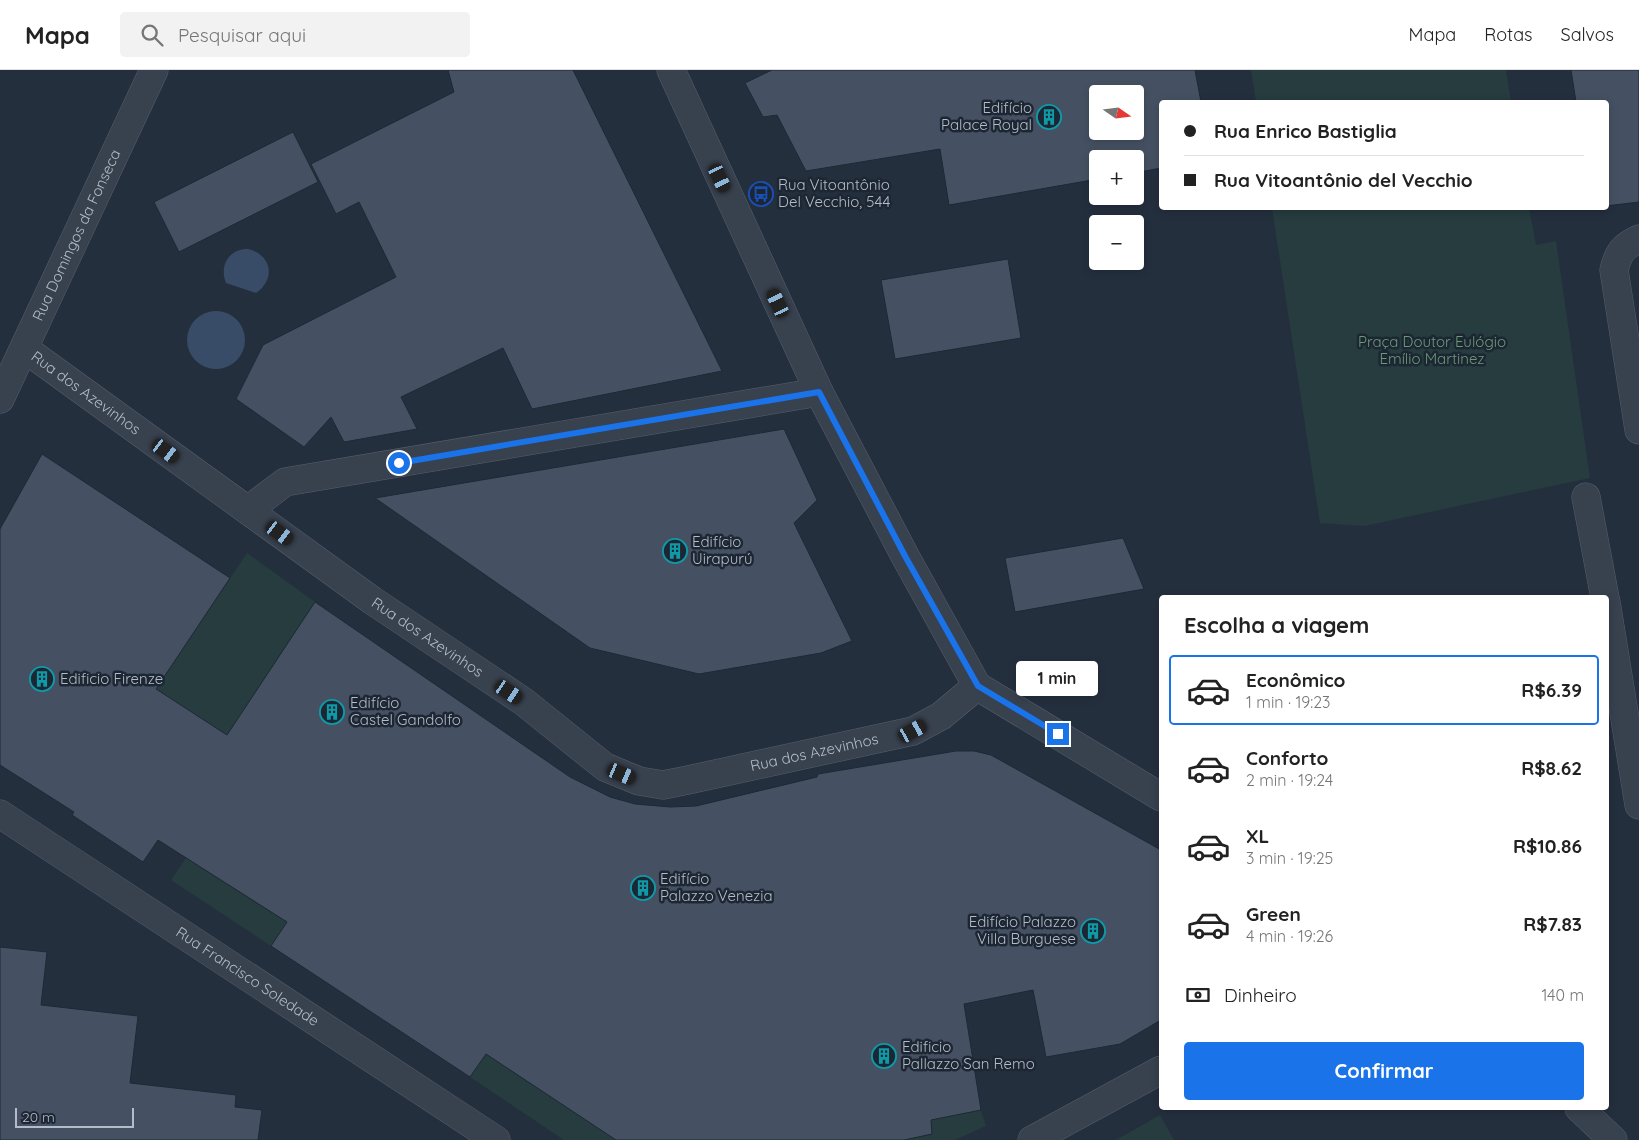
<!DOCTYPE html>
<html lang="pt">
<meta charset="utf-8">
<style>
body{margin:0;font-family:Quicksand,sans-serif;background:#f2f2f2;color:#222;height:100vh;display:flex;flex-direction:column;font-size:19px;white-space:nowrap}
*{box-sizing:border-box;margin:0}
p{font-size:16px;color:#767676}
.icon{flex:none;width:28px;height:28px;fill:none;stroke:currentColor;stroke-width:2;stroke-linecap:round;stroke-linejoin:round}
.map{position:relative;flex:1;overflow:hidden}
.drawer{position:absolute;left:1159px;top:525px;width:450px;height:515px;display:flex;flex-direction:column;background:#fff;border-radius:5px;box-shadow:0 2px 8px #0003}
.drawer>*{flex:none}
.banner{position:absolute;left:1159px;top:30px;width:450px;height:110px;border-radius:5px;box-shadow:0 2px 8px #0003;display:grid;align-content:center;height:110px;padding:0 25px;background:#fff}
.needle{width:32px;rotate:104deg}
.tools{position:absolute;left:1089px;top:15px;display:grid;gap:10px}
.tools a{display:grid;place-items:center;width:55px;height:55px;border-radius:5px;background:#fff;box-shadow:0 2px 8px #0003;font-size:25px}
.scale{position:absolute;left:15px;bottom:12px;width:119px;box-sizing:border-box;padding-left:5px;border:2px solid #b4bcc9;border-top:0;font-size:14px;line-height:18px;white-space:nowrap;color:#b4bcc9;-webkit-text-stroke:4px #1d2633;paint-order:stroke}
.end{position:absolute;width:22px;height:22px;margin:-11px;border:6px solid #1a73e8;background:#fff;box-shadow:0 0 0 2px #fff}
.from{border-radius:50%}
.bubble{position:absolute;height:35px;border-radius:5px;background:#fff;box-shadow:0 2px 8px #0003;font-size:16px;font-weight:700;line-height:35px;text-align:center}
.car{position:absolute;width:15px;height:30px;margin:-15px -8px;border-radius:6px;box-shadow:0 0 4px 1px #0007;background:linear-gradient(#222 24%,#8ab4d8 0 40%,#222 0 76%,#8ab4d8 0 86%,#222 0)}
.banner b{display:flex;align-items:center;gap:18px;height:48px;font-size:19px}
.banner b+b{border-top:1px solid #e0e0e0}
.banner i{width:12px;height:12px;background:#222}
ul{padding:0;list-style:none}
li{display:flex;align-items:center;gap:15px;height:70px;margin:0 10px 8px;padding:0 15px;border:2px solid transparent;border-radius:5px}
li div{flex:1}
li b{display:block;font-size:19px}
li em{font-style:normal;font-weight:700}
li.on{border-color:#1a73e8}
li>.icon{width:45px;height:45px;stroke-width:1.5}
h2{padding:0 25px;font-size:22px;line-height:60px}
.pay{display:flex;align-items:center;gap:12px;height:55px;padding:0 25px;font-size:19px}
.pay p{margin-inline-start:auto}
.action{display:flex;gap:10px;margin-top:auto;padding:10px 25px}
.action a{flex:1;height:58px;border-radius:5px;background:#1a73e8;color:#fff;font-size:20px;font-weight:700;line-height:58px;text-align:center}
header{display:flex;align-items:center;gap:30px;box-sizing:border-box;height:70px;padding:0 25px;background:#fff;border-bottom:1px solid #e0e0e0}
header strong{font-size:24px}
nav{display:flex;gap:28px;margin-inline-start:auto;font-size:18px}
.search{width:350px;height:45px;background:#f2f2f2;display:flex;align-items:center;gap:12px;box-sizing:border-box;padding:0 18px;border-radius:5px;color:#767676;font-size:19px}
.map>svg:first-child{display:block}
.green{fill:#263c3f}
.water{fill:#394c67}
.building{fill:#455162;stroke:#1f2835;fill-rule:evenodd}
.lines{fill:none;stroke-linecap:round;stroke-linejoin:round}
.minor-casing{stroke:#565f6c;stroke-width:29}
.minor{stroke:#38414e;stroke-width:28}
.route{stroke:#1a73e8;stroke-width:6}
.labels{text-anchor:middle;stroke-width:5;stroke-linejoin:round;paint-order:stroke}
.poi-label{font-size:15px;fill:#b4bcc9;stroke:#1d2633;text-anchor:start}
.street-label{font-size:15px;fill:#b4bcc9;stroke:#1d2633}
.park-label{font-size:15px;fill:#6b9a76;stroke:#1d2633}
</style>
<header>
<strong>Mapa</strong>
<div class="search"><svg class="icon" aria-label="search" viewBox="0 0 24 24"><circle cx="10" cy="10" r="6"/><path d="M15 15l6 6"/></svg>Pesquisar aqui</div>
<nav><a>Mapa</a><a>Rotas</a><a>Salvos</a></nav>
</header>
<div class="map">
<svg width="1639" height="1070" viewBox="0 0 1639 1070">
<rect width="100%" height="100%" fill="#242f3e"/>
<g class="green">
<path d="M1251,0H1506L1511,32H1256Z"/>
<path d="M1272,138H1529L1536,175L1556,171L1590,408L1364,456L1320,453Z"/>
<path d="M247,483L315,532L227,665L156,619Z"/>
<path d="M186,788L287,852L271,876L171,810Z"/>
<path d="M486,984L616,1070H564L470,1007Z"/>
<path d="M981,1040L986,1056L955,1070H904L932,1064L931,1050Z"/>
<path d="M1160,1045L1174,1070H1116Z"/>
</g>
<g class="water">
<path d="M248,179C272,185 276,209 256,223L226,213C219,195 229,179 248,179Z"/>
<circle cx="216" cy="270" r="29"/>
</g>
<g class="building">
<path d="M448,0H573L722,301L532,339L503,278L401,327L417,359L344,372L331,347L304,377L236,329L263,275L396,207L359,132L336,144L311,94L454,22Z"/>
<path d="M772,0H1195L1201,32H1161V98L1135,103V89H1098V109L949,135L940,79L806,101L777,45L763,47L745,13ZM1098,24H1135V61H1098Z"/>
<path d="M1571,0H1639V132L1606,136V32H1576Z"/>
<path d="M293,62L318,112L179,182L154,132Z"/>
<path d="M1008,189L1021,268L895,289L881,210Z"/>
<path d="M784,359L817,430L794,453L852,571L821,583L699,604L590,578L375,428Z"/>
<path d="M42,384L230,508L156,619L227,665L315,532L570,707L610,727L635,734L670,737L696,736L817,707L818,704L956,681H974L991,685L1161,780V950L1120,974L1046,987L1033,920L964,934L981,1040L931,1050L932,1064L904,1070H616L486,984L470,1007L271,876L287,852L158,770L143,792L72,745L74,742L0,695V459Z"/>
<path d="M1123,468L1144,519L1015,542L1005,488Z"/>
<path d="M0,877L47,882L41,935L138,946L130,1013L236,1025L235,1037L262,1040L258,1070H0Z"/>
</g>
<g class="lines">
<defs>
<g id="minor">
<path d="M671,0L819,322L905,486L977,616L1161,727"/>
<path d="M1639,169C1623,176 1618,183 1614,200L1639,360"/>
<path id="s1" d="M25,279L373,531L524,632L605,697L639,711L663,715L688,710L913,661L941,646L977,616"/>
<path id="s2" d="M0,329L154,0"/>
<path d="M1586,427L1605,528"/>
<path d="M248,440L285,412L819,322"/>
<path d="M1606,532L1639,735"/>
<path id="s3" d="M0,744L496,1070"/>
<path d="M1579,1038L1613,1070"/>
<path d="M1032,1070L1161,1000"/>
</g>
</defs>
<use href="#minor" class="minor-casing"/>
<use href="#minor" class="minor"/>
</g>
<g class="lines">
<path class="route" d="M399,393L819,322L905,486L978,616L1058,664"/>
</g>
<defs>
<symbol id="building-ring" viewBox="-11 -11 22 22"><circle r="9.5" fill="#1d2633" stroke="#0f9aa8" stroke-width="1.5"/><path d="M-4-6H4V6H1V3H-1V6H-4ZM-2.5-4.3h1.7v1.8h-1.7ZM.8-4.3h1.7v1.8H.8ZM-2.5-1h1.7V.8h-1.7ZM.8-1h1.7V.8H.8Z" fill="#0f9aa8"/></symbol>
<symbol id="bus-ring" viewBox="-11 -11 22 22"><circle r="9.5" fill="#1d2633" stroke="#1a4fb4" stroke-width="1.5"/><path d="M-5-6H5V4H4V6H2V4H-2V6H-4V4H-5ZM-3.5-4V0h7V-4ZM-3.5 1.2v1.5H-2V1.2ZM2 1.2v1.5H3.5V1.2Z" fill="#1a4fb4"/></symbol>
</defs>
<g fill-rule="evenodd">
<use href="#building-ring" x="1035" y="33" width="28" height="28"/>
<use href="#bus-ring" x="747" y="110" width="28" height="28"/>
<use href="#building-ring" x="661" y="467" width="28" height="28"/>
<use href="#building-ring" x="28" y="595" width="28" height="28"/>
<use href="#building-ring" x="318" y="628" width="28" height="28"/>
<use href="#building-ring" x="629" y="804" width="28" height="28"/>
<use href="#building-ring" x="1079" y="847" width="28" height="28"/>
<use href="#building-ring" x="870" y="972" width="28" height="28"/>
</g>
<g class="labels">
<g class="poi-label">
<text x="1032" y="43" text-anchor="end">Edifício<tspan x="1032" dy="17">Palace Royal</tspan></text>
<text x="778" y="120">Rua Vitoantônio<tspan x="778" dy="17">Del Vecchio, 544</tspan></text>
<text x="692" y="477">Edifício<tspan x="692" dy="17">Uirapurú</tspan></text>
<text x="60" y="614">Edificio Firenze</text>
<text x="350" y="638">Edifício<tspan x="350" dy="17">Castel Gandolfo</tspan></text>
<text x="660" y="814">Edifício<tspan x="660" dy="17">Palazzo Venezia</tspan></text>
<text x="1076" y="857" text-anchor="end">Edifício Palazzo<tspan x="1076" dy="17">Villa Burguese</tspan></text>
<text x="902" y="982">Edificio<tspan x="902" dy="17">Pallazzo San Remo</tspan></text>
</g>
<g class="street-label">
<text dy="5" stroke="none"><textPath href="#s2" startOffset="181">Rua Domingos da Fonseca</textPath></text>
<text dy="5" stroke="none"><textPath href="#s1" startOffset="75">Rua dos Azevinhos</textPath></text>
<text dy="5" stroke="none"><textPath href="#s1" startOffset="495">Rua dos Azevinhos</textPath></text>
<text dy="5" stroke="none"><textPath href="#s1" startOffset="931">Rua dos Azevinhos</textPath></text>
<text dy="5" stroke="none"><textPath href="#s3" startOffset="296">Rua Francisco Soledade</textPath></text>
</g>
<g class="park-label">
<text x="1432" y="277">Praça Doutor Eulógio<tspan x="1432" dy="17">Emílio Martinez</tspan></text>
</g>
</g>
</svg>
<div class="tools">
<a><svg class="needle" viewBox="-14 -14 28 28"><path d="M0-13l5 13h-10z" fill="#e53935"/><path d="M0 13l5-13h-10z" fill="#767676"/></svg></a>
<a>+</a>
<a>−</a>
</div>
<div class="scale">20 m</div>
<i class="end from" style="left:399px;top:393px"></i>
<i class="end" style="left:1058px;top:664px"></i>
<div class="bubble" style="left:1016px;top:591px;width:82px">1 min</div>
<i class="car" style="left:720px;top:108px;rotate:155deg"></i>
<i class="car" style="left:778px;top:233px;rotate:335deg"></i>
<i class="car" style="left:166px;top:381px;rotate:126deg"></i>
<i class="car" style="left:280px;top:463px;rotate:126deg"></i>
<i class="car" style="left:509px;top:622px;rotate:124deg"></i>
<i class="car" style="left:913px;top:661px;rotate:61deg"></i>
<i class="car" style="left:622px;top:704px;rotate:113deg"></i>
<div class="banner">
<b><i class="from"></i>Rua Enrico Bastiglia</b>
<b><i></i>Rua Vitoantônio del Vecchio</b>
</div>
<section class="drawer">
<h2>Escolha a viagem</h2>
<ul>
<li class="on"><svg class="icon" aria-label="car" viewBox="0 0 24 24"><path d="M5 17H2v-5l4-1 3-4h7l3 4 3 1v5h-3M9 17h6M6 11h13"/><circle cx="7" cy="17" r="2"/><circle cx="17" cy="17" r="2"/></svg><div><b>Econômico</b><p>1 min · 19:23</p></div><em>R$6.39</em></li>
<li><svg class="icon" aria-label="car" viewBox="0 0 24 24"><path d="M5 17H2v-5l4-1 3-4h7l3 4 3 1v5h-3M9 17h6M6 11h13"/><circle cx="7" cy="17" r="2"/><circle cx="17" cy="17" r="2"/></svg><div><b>Conforto</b><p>2 min · 19:24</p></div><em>R$8.62</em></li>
<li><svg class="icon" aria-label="car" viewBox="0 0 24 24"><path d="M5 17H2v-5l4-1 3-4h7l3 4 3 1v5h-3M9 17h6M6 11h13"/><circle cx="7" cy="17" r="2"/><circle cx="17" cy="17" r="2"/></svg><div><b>XL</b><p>3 min · 19:25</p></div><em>R$10.86</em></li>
<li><svg class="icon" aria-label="car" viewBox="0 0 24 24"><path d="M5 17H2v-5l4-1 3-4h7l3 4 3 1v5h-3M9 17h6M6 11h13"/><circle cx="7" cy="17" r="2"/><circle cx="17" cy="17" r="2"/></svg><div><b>Green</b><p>4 min · 19:26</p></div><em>R$7.83</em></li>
</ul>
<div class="pay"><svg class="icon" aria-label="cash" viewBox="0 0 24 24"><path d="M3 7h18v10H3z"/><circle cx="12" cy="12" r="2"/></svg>Dinheiro<p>140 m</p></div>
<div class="action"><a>Confirmar</a></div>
</section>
</div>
